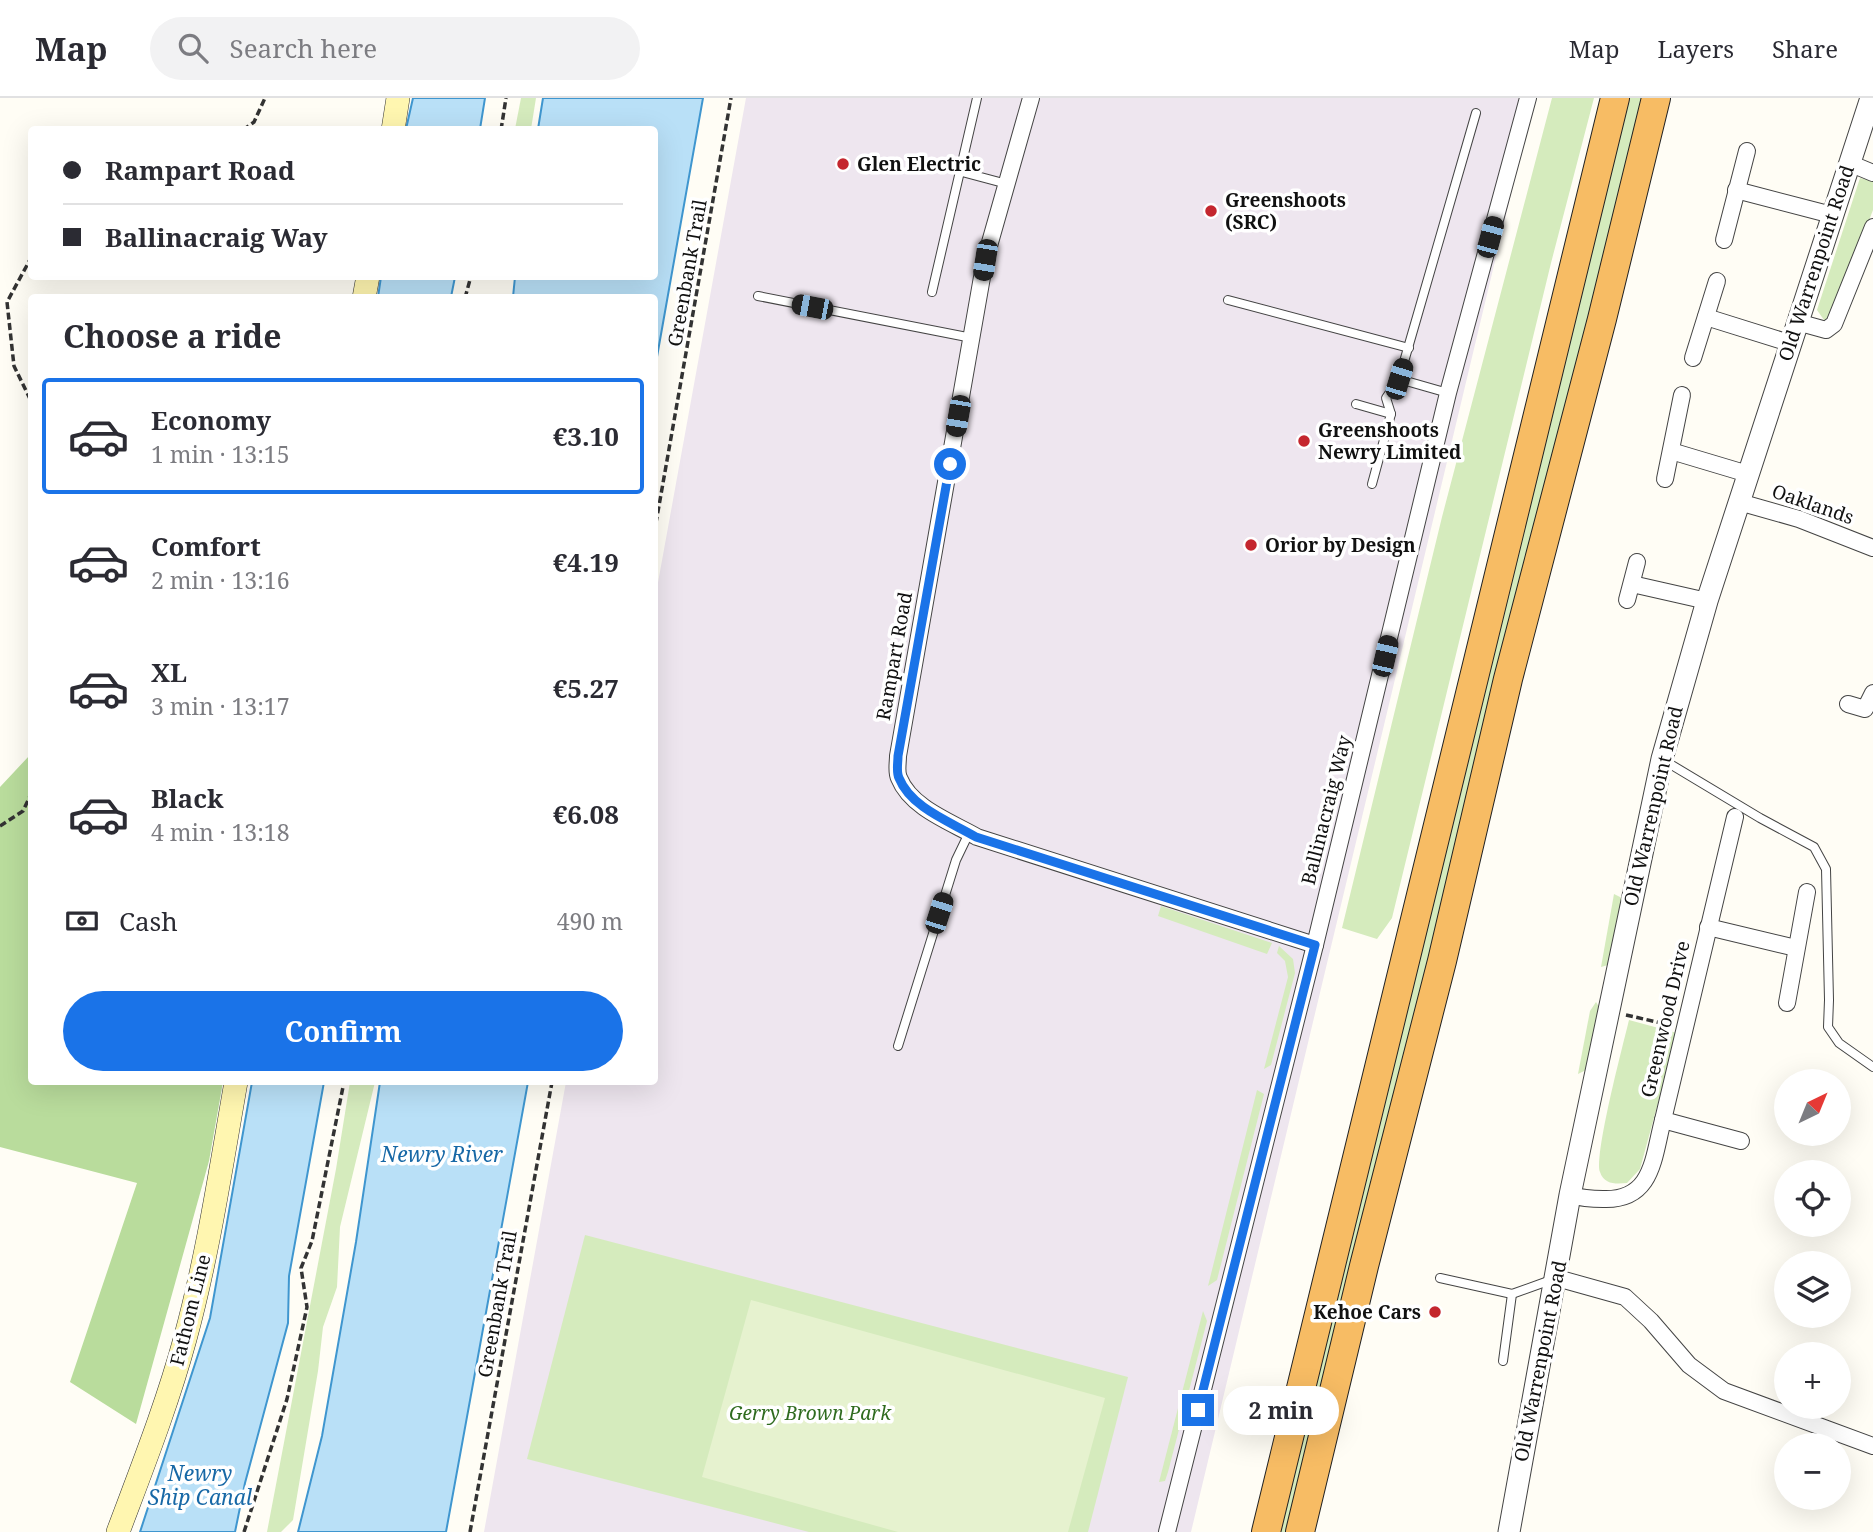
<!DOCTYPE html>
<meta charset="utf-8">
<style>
body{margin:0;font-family:"Noto Serif",serif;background:#f2f2f3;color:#2b2b33;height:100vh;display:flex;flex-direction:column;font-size:26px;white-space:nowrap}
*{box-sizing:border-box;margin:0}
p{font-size:23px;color:#7c7c81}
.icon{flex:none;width:38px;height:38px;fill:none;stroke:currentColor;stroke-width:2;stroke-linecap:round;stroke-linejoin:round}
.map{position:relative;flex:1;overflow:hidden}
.drawer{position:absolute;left:28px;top:196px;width:630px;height:791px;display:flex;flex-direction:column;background:#fff;border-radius:7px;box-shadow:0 7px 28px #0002}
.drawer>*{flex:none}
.banner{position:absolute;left:28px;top:28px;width:630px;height:154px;border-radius:7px;box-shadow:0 7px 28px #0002;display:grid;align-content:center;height:154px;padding:0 35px;background:#fff}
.needle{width:46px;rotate:43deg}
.tools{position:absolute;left:1774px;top:971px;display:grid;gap:14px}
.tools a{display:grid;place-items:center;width:77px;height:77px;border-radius:50%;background:#fff;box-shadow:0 7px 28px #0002;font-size:35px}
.end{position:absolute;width:32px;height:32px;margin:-16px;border:9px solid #1a73e8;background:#fff;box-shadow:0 0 0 4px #fff}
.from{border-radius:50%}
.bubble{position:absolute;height:49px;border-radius:24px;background:#fff;box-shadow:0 7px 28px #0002;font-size:23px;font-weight:700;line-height:49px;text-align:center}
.car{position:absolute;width:21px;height:42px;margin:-21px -10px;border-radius:9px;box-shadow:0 0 5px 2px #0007;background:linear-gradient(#222 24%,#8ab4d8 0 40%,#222 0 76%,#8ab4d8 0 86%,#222 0)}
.banner b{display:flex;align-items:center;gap:24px;height:66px;font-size:26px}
.banner b+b{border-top:2px solid #e1e1e2}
.banner i{width:18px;height:18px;background:#2b2b33}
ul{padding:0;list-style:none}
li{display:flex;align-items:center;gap:21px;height:116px;margin:0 14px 10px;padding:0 21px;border:4px solid transparent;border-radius:7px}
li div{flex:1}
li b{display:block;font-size:26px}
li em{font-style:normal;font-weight:700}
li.active{border-color:#1a73e8}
li>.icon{width:63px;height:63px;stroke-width:1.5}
h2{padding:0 35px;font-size:32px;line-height:84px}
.pay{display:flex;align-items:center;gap:18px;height:77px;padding:0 35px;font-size:26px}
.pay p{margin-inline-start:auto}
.button{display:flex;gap:14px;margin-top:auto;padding:14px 35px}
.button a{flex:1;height:80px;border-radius:42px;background:#1a73e8;color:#fff;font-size:28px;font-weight:700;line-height:80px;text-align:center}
header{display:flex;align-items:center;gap:42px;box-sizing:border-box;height:98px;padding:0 35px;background:#fff;border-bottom:2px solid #e1e1e2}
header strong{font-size:33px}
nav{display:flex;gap:38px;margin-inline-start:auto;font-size:24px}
.search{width:490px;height:63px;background:#f2f2f3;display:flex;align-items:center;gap:18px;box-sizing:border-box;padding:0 24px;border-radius:38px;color:#7c7c81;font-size:26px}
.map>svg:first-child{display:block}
.industrial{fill:#eee6ef}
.green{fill:#d5ebbd}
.forest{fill:#b9dc9c}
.pitch{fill:#e6f2cf}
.water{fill:#b9e0f7;stroke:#3f96cf;stroke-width:2}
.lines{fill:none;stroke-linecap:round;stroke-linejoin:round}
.service-casing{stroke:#444;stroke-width:10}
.minor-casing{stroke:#444;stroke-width:18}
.tertiary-casing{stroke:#444;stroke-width:23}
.secondary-casing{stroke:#333;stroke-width:24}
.trunk-casing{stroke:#222;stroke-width:30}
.path{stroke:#333;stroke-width:3.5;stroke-dasharray:7 3.5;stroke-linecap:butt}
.service{stroke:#fff;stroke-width:8}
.minor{stroke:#fff;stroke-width:16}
.tertiary{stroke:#fff;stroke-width:21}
.secondary{stroke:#fff6b0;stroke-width:23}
.trunk{stroke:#f7bc64;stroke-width:28}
.route{stroke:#1a73e8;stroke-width:9}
.poi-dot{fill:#c4262e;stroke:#fff;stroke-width:2.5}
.labels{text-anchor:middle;stroke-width:7;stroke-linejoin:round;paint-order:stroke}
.poi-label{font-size:19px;font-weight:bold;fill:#111;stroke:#fff;text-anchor:start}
.street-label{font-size:19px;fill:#111;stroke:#fff}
.park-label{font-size:19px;font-style:italic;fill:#2f6b1f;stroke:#fff}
.water-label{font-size:21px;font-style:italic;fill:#1768a6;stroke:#fff}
</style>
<header>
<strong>Map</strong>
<div class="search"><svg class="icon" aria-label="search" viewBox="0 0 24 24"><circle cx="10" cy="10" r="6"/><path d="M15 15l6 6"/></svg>Search here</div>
<nav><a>Map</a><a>Layers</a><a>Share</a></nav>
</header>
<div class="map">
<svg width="1873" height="1434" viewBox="0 0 1873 1434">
<rect width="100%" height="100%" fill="#fffdf5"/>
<path class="industrial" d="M746,0H1534L1191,1434H484L566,984H654L655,501Z"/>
<g class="green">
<path d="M521,0H536L531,31H515Z"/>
<path d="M1552,0H1594L1551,165L1392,820L1377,841L1342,830L1442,419Z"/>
<path d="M1628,0H1645L1290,1434H1274Z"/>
<path d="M1860,80L1873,83V112L1830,223L1824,222L1817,212Z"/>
<path d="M1614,796L1622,800L1615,846L1608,867L1601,869Z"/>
<path d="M1161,808L1272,845L1267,856L1158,818Z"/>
<path d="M1279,848L1293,861L1295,875L1271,967L1264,971L1288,879L1285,863L1277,855Z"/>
<path d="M1596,904L1599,909L1586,972L1578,976L1590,913Z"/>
<path d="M1629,922L1677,935L1640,1071L1627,1085C1617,1086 1604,1087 1600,1074C1594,1057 1623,947 1629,922Z"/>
<path d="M350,984H375L340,1129L337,1189L323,1229L318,1273L293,1422L281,1434H267L336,1071Z"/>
<path d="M1257,992L1264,996L1217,1182L1208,1188Z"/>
<path d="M585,1137L1128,1279L1088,1434H809L527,1361Z"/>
<path d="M1203,1213L1207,1223L1168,1374L1165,1383L1159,1384Z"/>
</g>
<path class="forest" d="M29,658L32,660V984H223L209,1063L136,1326L70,1284L137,1085L0,1049V689Z"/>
<path class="pitch" d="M751,1202L1105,1300L1068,1434H898L702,1379Z"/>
<g class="water">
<path d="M413,0H485L480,31H406Z"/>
<path d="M543,0H703L655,270L654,200L513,199L515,179L654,178V32L538,31Z"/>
<path d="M381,179V178L455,179L451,199H378Z"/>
<path d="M252,984H324L289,1178L288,1225L245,1385L235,1434H140L210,1220Z"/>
<path d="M380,984H528L446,1434H298L322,1338L356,1144Z"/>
</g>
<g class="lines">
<defs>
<g id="service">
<path d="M962,74L1007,86"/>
<path d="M932,194L977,0"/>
<path d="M758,198L972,240"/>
<path d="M1228,202L1409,250"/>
<path d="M1448,295L1399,281L1476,15"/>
<path d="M1356,306L1391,316"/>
<path d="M1372,386L1391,316L1386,300L1399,281"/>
<path d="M1665,663L1760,720L1814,749L1826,771L1829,902L1828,929L1839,945L1873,969"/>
<path d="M898,948L956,762L969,735"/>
<path d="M1440,1180L1512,1196L1551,1182"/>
<path d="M1503,1263L1512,1196"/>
</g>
<g id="minor">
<path d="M1031,0L985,162L898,658C898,665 896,674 899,680C911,710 951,724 977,739L1315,847"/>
<path d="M1849,65L1873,75"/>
<path d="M1736,92L1832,117"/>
<path d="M1724,142L1747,53"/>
<path d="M1706,219L1789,245"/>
<path d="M1797,224L1826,232L1834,226L1873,129"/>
<path d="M1693,260L1717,183"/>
<path d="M1671,353L1748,376"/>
<path d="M1665,381L1682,297"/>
<path d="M1739,404L1799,421L1873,450"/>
<path d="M1632,486L1707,503"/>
<path d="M1627,502L1637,464"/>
<path d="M1848,606L1865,611L1873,595"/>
<path d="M1708,829L1796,850"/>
<path d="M1787,905L1807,794"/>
<path d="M1663,1022L1741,1043"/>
<path d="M1570,1097C1581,1100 1592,1101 1603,1101C1653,1103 1653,1060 1663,1022L1735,719"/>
<path d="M1557,1180L1625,1199L1651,1223L1689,1267L1724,1293L1873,1348"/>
<path d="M1167,1434L1315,847L1448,295L1528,0"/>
</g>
<path id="tertiary" d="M1509,1434L1570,1097L1662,661L1707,503L1871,0"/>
<g id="secondary">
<path d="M393,32L398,0"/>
<path d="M364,200L368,178"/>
<path d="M118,1434C142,1370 167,1307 185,1241C208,1157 221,1069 236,984"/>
</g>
<g id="trunk">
<path d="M1266,1434L1615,0"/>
<path d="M1300,1434L1364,1168L1442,863L1508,581L1602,221L1656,0"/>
</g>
</defs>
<use href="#service" class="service-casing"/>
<use href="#minor" class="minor-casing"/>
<use href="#tertiary" class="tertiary-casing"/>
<use href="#secondary" class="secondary-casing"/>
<use href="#trunk" class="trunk-casing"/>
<g class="path">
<path d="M243,32L254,24L265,0"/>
<path d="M501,32L506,0"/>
<path d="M32,158L7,204L14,268L32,305"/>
<path d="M465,200L471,178"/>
<path d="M654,436L731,0"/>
<path d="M0,728L23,713L32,694"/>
<path d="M1626,917L1670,927"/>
<path d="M244,1434L287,1301L307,1209L301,1170L312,1143L344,984"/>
<path d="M470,1434L552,984"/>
</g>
<use href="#service" class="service"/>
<use href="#minor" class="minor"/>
<use href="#tertiary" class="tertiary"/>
<use href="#secondary" class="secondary"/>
<use href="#trunk" class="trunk"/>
</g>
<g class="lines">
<path class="route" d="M950,366L898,658C898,665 896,674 899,680C911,710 951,724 976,739L1315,847L1198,1312"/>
</g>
<g class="poi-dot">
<circle cx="843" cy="66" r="7"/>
<circle cx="1211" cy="113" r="7"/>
<circle cx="1304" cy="343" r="7"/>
<circle cx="1251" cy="447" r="7"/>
<circle cx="1435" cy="1214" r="7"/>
</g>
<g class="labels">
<g class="poi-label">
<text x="857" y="73">Glen Electric</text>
<text x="1225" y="109">Greenshoots<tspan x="1225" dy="22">(SRC)</tspan></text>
<text x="1318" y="339">Greenshoots<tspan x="1318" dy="22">Newry Limited</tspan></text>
<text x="1265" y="454">Orior by Design</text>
<text x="1421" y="1221" text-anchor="end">Kehoe Cars</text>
</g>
<g class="street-label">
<text transform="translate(1816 165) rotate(-72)" y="7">Old Warrenpoint Road</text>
<text transform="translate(687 175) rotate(-80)" y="7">Greenbank Trail</text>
<text transform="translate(1813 406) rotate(19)" y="7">Oaklands</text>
<text transform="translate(894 558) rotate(-80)" y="7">Rampart Road</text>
<text transform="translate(1653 708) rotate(-77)" y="7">Old Warrenpoint Road</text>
<text transform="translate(1326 712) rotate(-76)" y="7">Ballinacraig Way</text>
<text transform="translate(1665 921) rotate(-77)" y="7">Greenwood Drive</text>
<text transform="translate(497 1206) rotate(-80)" y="7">Greenbank Trail</text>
<text transform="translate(190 1212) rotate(-76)" y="7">Fathom Line</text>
<text transform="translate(1540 1263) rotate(-79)" y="7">Old Warrenpoint Road</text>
</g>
<g class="park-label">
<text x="810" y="1322">Gerry Brown Park</text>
</g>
<g class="water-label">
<text x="442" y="1064">Newry River</text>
<text x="200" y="1383">Newry<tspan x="200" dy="24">Ship Canal</tspan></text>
</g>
</g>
</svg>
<div class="tools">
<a><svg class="needle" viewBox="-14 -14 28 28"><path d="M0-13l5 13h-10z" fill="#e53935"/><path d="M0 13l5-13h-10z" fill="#7c7c81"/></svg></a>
<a><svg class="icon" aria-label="locate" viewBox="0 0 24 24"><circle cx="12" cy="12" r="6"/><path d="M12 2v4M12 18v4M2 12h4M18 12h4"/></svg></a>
<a><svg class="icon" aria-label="layers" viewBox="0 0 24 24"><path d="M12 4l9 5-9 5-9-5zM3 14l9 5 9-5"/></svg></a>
<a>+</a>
<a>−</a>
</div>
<i class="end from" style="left:950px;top:366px"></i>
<i class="end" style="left:1198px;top:1312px"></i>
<div class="bubble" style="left:1223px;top:1288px;width:116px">2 min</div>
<i class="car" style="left:1490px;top:139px;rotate:15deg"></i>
<i class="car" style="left:985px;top:162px;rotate:189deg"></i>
<i class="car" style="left:812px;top:209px;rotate:281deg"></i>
<i class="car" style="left:1399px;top:281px;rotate:17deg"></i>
<i class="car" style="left:958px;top:318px;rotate:190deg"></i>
<i class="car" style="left:1385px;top:558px;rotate:13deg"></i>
<i class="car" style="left:939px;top:815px;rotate:18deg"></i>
<div class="banner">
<b><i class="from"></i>Rampart Road</b>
<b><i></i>Ballinacraig Way</b>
</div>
<section class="drawer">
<h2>Choose a ride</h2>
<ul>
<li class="active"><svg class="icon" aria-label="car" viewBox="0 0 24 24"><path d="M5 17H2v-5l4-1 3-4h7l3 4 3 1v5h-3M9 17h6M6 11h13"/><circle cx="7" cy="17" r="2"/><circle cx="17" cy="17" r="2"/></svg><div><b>Economy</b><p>1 min · 13:15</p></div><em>€3.10</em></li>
<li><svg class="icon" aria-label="car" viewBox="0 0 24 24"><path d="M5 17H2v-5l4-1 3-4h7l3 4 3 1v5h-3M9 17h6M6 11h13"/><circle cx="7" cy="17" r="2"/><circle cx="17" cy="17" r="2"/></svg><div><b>Comfort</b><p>2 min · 13:16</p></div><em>€4.19</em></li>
<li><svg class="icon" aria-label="car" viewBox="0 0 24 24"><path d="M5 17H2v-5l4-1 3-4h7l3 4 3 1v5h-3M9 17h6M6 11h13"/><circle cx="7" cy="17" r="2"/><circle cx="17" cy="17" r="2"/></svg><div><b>XL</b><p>3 min · 13:17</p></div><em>€5.27</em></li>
<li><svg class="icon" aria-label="car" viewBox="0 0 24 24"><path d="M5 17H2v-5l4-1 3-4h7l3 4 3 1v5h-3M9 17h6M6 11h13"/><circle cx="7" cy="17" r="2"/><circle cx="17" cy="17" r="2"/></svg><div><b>Black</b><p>4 min · 13:18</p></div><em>€6.08</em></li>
</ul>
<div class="pay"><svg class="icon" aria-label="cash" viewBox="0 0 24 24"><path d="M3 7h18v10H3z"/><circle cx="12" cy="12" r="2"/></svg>Cash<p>490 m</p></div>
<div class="button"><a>Confirm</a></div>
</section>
</div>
